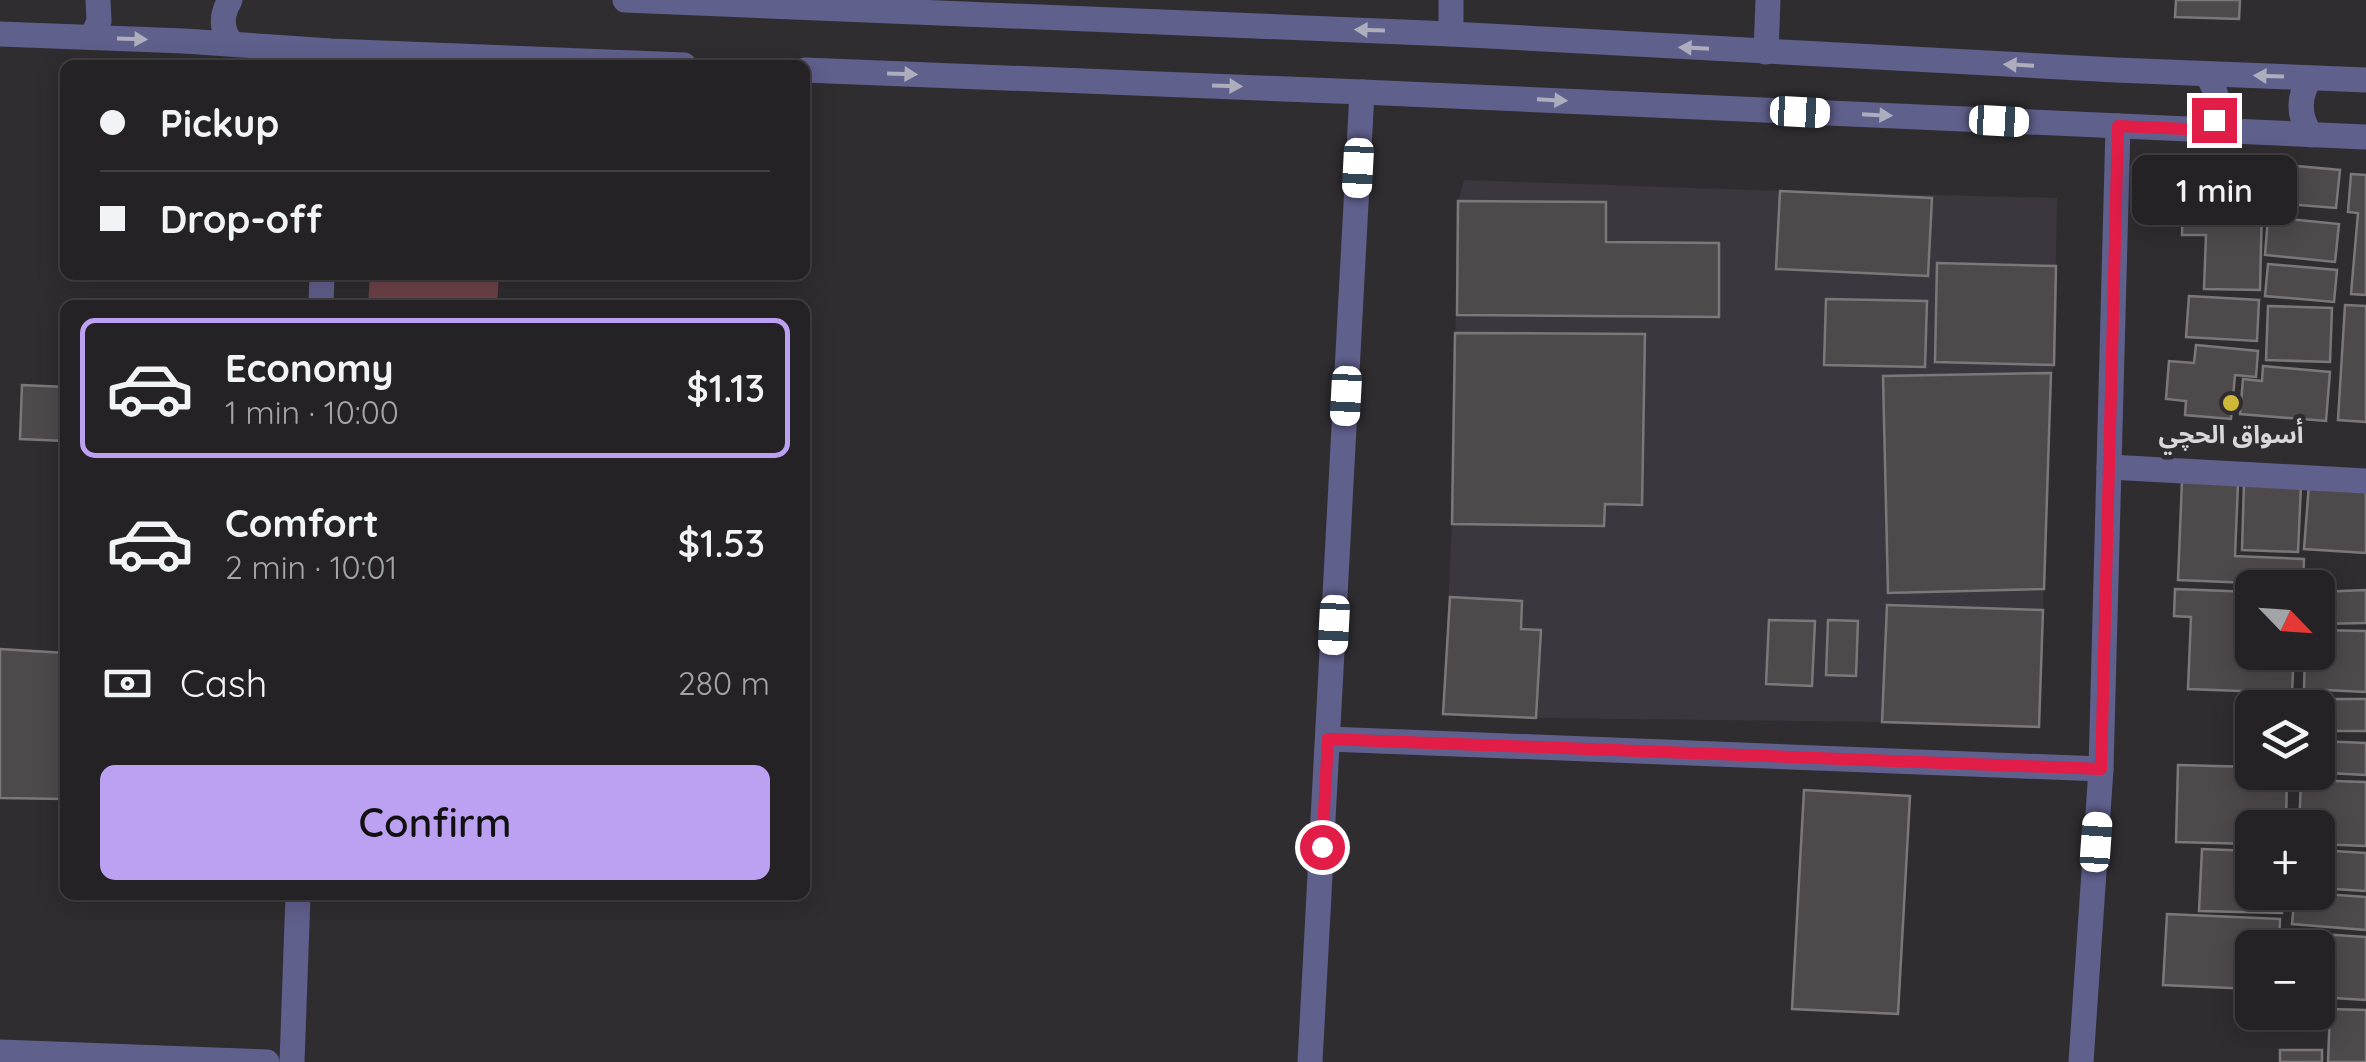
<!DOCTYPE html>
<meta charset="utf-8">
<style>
body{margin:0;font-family:Quicksand,"Noto Sans Arabic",sans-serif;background:#302f32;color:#f1f3f6;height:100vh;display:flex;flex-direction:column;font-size:38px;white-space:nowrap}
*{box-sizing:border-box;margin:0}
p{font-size:32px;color:#a3a4a7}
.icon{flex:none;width:55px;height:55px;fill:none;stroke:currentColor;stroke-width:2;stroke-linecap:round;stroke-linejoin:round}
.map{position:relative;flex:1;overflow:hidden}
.details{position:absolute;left:60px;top:300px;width:750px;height:600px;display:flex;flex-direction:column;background:#242225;border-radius:15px;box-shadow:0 5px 25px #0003,0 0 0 2px #413f42}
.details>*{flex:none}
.top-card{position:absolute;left:60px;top:60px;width:750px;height:220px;border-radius:15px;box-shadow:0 5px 25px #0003,0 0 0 2px #413f42;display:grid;align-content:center;height:220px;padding:0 40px;background:#242225}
.needle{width:65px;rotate:115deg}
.controls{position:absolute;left:2235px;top:570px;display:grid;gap:20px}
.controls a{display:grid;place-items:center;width:100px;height:100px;border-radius:15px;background:#242225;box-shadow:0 5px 25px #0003,0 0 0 2px #413f42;font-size:50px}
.end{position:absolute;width:45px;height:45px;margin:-22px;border:12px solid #e11d48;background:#fff;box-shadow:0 0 0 5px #fff}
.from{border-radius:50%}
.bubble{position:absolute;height:70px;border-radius:15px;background:#242225;box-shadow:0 5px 25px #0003,0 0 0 2px #413f42;font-size:32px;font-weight:600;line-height:70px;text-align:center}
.car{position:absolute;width:30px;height:60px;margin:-30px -15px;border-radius:12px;box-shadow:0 0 8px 2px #0007;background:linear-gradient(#fff 24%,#345 0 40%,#fff 0 76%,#345 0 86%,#fff 0)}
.top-card b{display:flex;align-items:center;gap:35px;height:95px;font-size:38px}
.top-card b+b{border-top:2px solid #413f42}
.top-card i{width:25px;height:25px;background:#f1f3f6}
ul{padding:18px 0 0;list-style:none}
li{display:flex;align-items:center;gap:30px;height:140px;margin:0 20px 15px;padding:0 20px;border:5px solid transparent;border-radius:15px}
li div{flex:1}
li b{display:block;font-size:38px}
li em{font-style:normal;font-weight:600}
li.on{border-color:#bca0f2}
li>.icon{width:90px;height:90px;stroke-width:1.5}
.pay{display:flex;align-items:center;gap:25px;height:110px;padding:0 40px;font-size:38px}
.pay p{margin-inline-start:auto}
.action{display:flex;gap:20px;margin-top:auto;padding:20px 40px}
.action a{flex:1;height:115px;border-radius:15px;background:#bca0f2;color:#111;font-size:40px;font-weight:600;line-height:115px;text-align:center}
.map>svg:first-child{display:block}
.built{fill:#3c363f}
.green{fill:#6f4349}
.building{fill:#4e4a4c;stroke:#7c787a;stroke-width:2.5}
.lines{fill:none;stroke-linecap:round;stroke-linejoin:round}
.minor{stroke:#60608d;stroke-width:25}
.oneway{fill:#aeadbe}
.route{stroke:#e11d48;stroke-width:12}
.poi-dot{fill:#cfb837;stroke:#302d31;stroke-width:4}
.labels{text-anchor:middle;stroke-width:9;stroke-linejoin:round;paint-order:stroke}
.poi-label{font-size:25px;font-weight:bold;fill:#d8d7d9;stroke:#302d31}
</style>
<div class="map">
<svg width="2366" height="1062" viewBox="0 0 2366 1062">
<rect width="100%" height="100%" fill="#302d31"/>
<path class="built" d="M1464,180L1780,191L2057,198L2054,365L2051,373L2039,727L1882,722L1536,718L1443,714L1452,524L1458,201Z"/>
<path class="green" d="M370,275H499L497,305H368Z"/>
<g class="building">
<path d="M2176,0H2240L2239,19L2175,17Z"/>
<path d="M2202,162L2263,163L2260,290L2204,289L2206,235H2182L2183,192H2201Z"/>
<path d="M2266,163L2340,170L2336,208L2262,202Z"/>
<path d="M2351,174L2366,175V295L2351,294L2358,213L2348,212Z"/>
<path d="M1780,191L1932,198L1928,276L1776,269Z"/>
<path d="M1458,201L1606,202V242L1719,243V317L1457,315Z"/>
<path d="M2268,217L2339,224L2335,262L2265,255Z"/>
<path d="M1937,263L2056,266L2054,365L1935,362Z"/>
<path d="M2268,264L2337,270L2334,302L2265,296Z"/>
<path d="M2189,296L2259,300L2257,341L2186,337Z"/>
<path d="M1826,299L1927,301L1925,367L1824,365Z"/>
<path d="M2345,305L2366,306V422L2338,420Z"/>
<path d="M2268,306L2332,308L2330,362L2266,360Z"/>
<path d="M1455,333L1645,334L1642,505L1605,504L1604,526L1452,524Z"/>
<path d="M2196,345L2258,351L2256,377L2235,375L2231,419L2185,415L2186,401L2166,399L2169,361L2194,363Z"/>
<path d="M2263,366L2330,372L2326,421L2240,414L2243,379L2262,381Z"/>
<path d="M2051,373L2044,589L1888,593L1883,376Z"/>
<path d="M22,385L65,387V441L20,439Z"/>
<path d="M2182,481L2238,484L2235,556L2304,559L2303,585L2178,580Z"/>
<path d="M2244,483L2301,485L2298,552L2242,550Z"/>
<path d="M2309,484L2366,488V553L2304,549Z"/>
<path d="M2175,589L2252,592V652H2294L2292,693L2188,689L2191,617L2174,616Z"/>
<path d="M2366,590V623L2318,624V592Z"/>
<path d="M1450,597L1522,601L1521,629L1541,630L1536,718L1443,714Z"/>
<path d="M1887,605L2043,610L2039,727L1882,722Z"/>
<path d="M1769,620L1815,621L1812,686L1766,684Z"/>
<path d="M1828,620L1858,621L1856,676L1826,675Z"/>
<path d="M2318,630L2366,631V692L2304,689L2305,652H2318Z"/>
<path d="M0,649L65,653V799L0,798Z"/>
<path d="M2299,699H2366V731H2318V708H2299Z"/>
<path d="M2318,741L2366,743V775L2308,772H2318Z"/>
<path d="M2178,765L2252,767V772H2287L2286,828H2252V844L2176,842Z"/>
<path d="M2301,780L2366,782V846L2318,844V828H2299Z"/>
<path d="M1804,790L1910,796L1898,1014L1792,1009Z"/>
<path d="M2202,849L2252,851V892H2283L2282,913L2199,911Z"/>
<path d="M2318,850L2366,853V891L2318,888Z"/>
<path d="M2295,892L2366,897V930L2292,924Z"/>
<path d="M2167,914L2280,919L2279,948H2252V989L2163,985Z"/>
<path d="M2290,932L2366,937V1000L2318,997V948H2289Z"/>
<path d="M2330,1009L2366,1010V1062H2328Z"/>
<rect x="2280" y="1050" width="42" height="12"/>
</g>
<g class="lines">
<g class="minor">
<path d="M230,0C221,15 220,31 233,44"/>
<path d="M625,0L1451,34L2116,70L2366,80"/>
<path d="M0,34L184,41L331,51L684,65"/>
<path d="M1451,34V0"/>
<path d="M92,37L99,21L98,0"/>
<path d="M1766,52L1768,0"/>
<path d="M805,70L1362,92L2366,137"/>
<path d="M2206,74C2220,93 2220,110 2209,130"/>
<path d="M2310,78C2298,97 2298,116 2311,135"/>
<path d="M321,305L322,275"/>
<path d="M2109,467L2366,481"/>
<path d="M1328,739L2101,769"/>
<path d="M0,1052L267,1062"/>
<path d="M292,1062L298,895"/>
<path d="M1310,1062L1362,92"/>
<path d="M2081,1062L2101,769L2118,126"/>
</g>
</g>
<defs><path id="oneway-solid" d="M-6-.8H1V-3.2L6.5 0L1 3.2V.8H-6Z" transform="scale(2.5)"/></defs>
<g class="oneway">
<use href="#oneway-solid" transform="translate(1370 30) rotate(-178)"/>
<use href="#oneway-solid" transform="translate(132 39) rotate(2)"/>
<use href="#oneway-solid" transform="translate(1694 48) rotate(-177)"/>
<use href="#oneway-solid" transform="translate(2019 65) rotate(-177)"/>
<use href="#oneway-solid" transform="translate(902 74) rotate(2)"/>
<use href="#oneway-solid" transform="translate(2269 76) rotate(-178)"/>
<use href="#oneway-solid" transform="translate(1227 86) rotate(2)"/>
<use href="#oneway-solid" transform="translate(1552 100) rotate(3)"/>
<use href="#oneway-solid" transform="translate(1877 115) rotate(3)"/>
</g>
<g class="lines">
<path class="route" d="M1322,847L1328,739L2101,769L2118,126L2209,130L2214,120"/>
</g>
<circle class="poi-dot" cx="2231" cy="403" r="10"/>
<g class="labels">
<g class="poi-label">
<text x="2231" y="443">أسواق الحچي</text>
</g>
</g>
</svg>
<div class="controls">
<a><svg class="needle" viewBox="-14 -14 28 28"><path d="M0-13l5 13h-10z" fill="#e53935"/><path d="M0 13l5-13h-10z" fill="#a3a4a7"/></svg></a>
<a><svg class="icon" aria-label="layers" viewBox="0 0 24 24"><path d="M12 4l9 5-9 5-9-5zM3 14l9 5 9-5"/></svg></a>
<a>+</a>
<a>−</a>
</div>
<i class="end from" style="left:1322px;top:847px"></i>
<i class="end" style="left:2214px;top:120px"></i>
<div class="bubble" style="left:2132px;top:155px;width:165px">1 min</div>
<i class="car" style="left:1800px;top:112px;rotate:93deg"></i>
<i class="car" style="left:1999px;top:121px;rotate:93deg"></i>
<i class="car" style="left:1358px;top:168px;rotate:183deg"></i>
<i class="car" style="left:1346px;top:396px;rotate:183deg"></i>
<i class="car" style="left:1334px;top:625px;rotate:183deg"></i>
<i class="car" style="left:2096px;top:842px;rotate:4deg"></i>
<div class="top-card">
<b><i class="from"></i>Pickup</b>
<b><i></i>Drop-off</b>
</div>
<section class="details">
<ul>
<li class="on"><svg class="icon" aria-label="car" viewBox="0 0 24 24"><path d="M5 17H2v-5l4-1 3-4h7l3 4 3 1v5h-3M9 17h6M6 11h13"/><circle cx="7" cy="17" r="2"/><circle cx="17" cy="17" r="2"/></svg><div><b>Economy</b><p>1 min · 10:00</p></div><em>$1.13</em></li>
<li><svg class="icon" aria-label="car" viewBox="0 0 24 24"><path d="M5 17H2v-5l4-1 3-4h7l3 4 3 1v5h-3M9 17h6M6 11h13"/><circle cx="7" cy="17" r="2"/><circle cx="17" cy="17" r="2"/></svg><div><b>Comfort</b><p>2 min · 10:01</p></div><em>$1.53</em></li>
</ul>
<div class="pay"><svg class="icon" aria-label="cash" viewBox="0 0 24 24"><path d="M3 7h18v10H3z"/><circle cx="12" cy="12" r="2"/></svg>Cash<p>280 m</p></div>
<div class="action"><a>Confirm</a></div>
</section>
</div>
